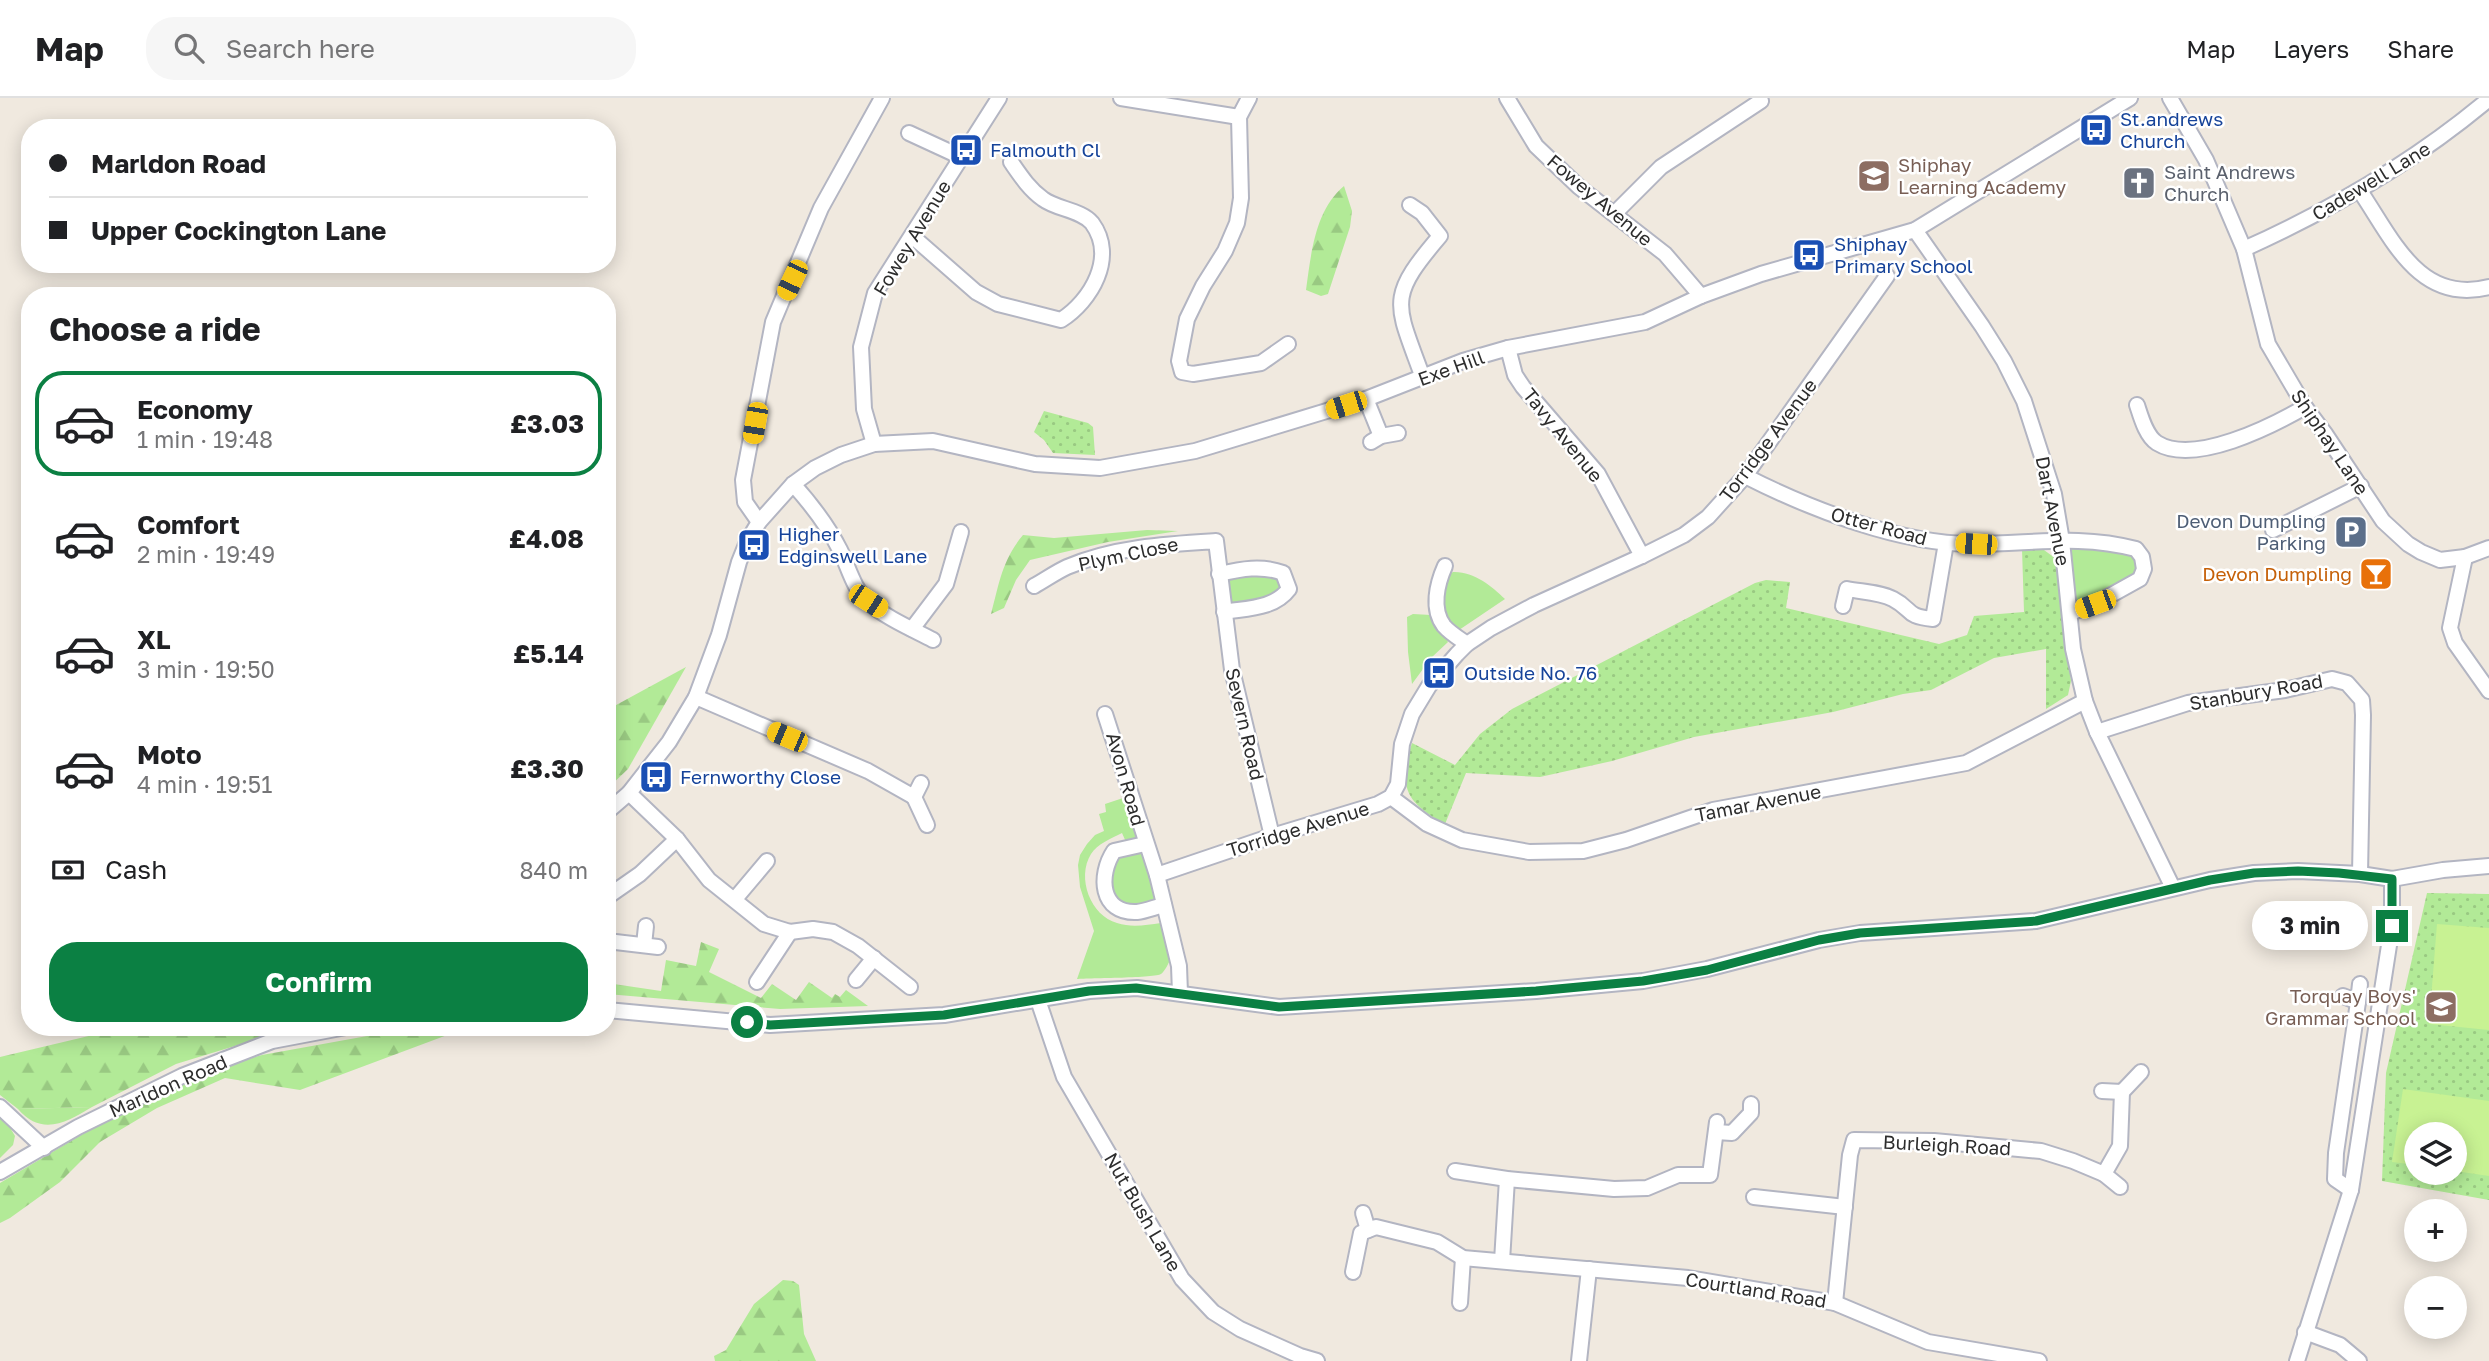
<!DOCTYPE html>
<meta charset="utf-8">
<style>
body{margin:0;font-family:"Golos Text",sans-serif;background:#f6f6f6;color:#202124;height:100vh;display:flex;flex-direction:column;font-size:26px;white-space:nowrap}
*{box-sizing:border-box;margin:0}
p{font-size:23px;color:#757577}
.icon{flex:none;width:38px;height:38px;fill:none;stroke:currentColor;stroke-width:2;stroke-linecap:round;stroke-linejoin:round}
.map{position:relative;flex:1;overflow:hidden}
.drawer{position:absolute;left:21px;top:189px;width:595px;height:749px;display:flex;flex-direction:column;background:#fff;border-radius:28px;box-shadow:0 4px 18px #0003}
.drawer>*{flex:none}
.banner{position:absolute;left:21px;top:21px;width:595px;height:154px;border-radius:28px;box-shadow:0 4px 18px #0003;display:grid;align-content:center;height:154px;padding:0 28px;background:#fff}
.tools{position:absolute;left:2404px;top:1024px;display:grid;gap:14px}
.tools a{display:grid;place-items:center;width:63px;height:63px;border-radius:50%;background:#fff;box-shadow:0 4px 18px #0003;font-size:35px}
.end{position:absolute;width:32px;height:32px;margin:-16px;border:9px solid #0b8043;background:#fff;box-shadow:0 0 0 4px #fff}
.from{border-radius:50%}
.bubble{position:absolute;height:49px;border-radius:24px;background:#fff;box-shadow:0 4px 18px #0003;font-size:23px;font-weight:700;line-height:49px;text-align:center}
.car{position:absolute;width:21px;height:42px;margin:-21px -10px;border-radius:9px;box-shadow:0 0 5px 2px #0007;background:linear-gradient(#f5c518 24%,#345 0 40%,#f5c518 0 76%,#345 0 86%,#f5c518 0)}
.banner b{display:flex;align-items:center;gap:24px;height:66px;font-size:26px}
.banner b+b{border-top:2px solid #e0e0e0}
.banner i{width:18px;height:18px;background:#202124}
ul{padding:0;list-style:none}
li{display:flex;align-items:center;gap:21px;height:105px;margin:0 14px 10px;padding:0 14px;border:4px solid transparent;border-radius:28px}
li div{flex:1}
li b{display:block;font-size:26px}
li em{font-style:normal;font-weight:700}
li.selected{border-color:#0b8043}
li>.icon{width:63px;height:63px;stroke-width:1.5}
h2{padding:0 28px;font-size:32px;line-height:84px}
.pay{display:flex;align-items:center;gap:18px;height:77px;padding:0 28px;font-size:26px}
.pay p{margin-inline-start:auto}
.action{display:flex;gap:14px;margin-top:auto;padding:14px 28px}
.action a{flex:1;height:80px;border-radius:28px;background:#0b8043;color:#fff;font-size:28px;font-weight:700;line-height:80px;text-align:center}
header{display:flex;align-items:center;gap:42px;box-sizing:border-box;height:98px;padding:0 35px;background:#fff;border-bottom:2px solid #e0e0e0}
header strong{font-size:33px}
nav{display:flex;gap:38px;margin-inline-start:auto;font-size:24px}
.search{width:490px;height:63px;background:#f6f6f6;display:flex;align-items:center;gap:18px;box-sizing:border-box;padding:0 24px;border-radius:28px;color:#757577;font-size:26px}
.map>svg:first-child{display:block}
.grass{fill:#b2ea97}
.forest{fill:url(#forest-firs)}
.park{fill:url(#park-dots);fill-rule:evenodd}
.pitch{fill:#c8f293}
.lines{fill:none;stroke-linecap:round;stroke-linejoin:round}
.minor-casing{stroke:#b3b5c2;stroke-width:18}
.minor{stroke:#fff;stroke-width:14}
.route{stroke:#0b8043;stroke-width:9}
.labels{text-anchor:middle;stroke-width:5;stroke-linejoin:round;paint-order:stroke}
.transit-label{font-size:19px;fill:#164399;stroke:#fff;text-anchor:start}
.education-label{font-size:19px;fill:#785e54;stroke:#fff;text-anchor:start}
.worship-label{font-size:19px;fill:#5b616d;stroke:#fff;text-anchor:start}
.street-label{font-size:19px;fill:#2d2d2d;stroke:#fff}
.service-label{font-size:19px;fill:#4e5e75;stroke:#fff;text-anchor:end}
.food-label{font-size:19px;fill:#c56008;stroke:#fff;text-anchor:end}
</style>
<header>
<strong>Map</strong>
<div class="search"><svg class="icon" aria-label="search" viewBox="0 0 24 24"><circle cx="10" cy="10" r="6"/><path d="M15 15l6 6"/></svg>Search here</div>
<nav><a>Map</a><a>Layers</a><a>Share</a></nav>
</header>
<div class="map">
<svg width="2489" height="1263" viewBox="0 0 2489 1263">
<defs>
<pattern id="forest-firs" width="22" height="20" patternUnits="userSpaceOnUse" patternTransform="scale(1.75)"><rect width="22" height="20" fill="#b2ea97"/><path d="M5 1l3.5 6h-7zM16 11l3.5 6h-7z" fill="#99c982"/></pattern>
<pattern id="park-dots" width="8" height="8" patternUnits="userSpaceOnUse" patternTransform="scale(1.75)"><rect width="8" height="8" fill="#b2ea97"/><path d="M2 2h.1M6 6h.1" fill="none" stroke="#99c982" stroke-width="1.8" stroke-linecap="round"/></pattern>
</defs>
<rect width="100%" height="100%" fill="#f0e9df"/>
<g class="grass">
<path d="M2062,443L2136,451L2144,471L2070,515Z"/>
<path d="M1271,471L1289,491L1224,514L1219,476Z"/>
<path d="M1453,474C1473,473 1492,488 1505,501L1459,532C1439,519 1443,498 1446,478Z"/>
<path d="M1413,516L1431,517L1448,544L1431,560L1412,586L1408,554L1407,519Z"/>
<path d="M1126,699L1136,734L1135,740L1126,744L1122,735C1112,740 1097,746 1091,756C1076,780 1091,818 1117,825C1132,830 1146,827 1161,825L1170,862C1168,866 1165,873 1161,876C1156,880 1089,880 1077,881L1094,833L1080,789L1078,767L1080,757L1087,746L1095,737L1104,733L1099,716L1106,714L1105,706Z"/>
<path d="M1145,746L1164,807L1115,808L1106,764Z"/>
<path d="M92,1009C67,1024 42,1039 18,1011Z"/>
<path d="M0,1020L9,1028L15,1038L13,1047L0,1060Z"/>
</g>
<g class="forest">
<path d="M1344,88L1352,113L1350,129L1328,196L1321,198L1306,192C1311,156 1315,112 1344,88Z"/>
<path d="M1147,432L1178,433L1108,444L1030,462L1016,482L1004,510L991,516C999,486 1002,462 1023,437L1054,440Z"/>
<path d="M686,569L628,671L607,691V612Z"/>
<path d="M701,844L719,851L709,874L761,900L772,886L796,902L809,884L832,900L835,896L840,899L846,892L868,908L780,911L607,896V885L661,893L666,862L696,868Z"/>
<path d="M141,929H306L274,936L176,966L92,1009L18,1011L0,997V959L114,932Z"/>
<path d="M417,929H484L466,930L300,992L225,980L157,1010L100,1044L60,1084L10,1120L0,1125V1085L125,1011L210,972L262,957Z"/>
<path d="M783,1182L793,1183L799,1187L804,1236L816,1263H715L714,1258L726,1252L754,1206Z"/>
</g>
<g class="park">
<path d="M1044,313L1088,325L1093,329L1095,357L1053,355L1044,342L1034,334Z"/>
<path d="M2022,451L2044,452L2055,460L2071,583L2068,597L2046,611V551L1994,560L1931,592L1903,596L1833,614L1694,639L1612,663L1540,679L1466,675L1445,726C1405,704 1398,688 1412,645L1455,667L1480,636L1512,611L1755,485L1766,482L1790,484L1786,510L1939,546L1967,537L1974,518L2024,514Z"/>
<path d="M2427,795L2489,796V1102L2382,1083L2386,975ZM2417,1036H2455V1074H2417Z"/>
</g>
<g class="pitch">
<path d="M2437,826L2489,830V932L2429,926Z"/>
<path d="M2403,991L2489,1003V1078L2455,1073V1036H2417V1067L2392,1064Z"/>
</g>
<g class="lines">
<defs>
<g id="minor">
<path d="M1121,0L1239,19"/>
<path d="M1249,0L1239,19L1241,100L1237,125L1225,153L1203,188L1187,221L1179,263L1182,274L1193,276L1261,265L1288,246"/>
<path d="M1507,0L1536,48L1579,89L1665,156L1701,198"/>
<path d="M2170,0L2206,62L2244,151L2268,246L2305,309L2326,337L2383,423L2408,446L2421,454L2440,462L2465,459L2489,450"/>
<path d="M909,35L961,59"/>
<path d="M2360,93C2392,140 2419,207 2489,189"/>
<path d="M1410,107L1422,115L1440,138C1386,201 1396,205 1423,280"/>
<path d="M1614,116L1661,69L1761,3"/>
<path d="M1915,132L1982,228L2004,263L2024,303L2054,396L2062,443L2073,551L2085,603L2097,634L2173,790"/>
<path d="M912,138L976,194L998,206L1061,222C1091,203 1117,159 1092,125C1081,112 1056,111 1043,101C1029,91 1020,77 1011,64"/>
<path d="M2244,151C2333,111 2414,64 2489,1"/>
<path d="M1508,250L1515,277L1523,289L1598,376L1642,458"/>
<path d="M1366,301L1381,338"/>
<path d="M2137,307C2141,319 2146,338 2157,345C2194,368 2272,328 2305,309"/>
<path d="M1371,344L1381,338L1398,335"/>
<path d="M874,346L864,311L861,249L875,195L999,0"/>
<path d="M1745,378C1810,411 1902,447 1975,446C2032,446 2079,436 2136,451L2142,459L2144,471L2140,481L2095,506L2070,515"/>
<path d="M793,386C811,406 828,428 840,452C849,470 853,490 868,504C886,520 912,531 933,542"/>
<path d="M759,424L745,404L743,382L773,224L821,110L882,0"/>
<path d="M2273,432L2361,388"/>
<path d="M2465,459L2450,530L2455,545L2489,593"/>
<path d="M1445,468C1437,486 1431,511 1444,528C1450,535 1460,541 1467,546"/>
<path d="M1219,476C1241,471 1262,467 1283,475L1289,491C1274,511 1247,510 1224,514"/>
<path d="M1034,488C1045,482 1056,474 1067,469C1113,449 1167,446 1216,443L1232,572L1272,738"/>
<path d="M1843,508L1847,491C1862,494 1880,494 1893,501C1914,512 1904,518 1933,521L1946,445"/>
<path d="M912,531L946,486L961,434"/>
<path d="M696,599L868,673L914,699L921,685"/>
<path d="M1105,616L1157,777L1179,868L1180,895"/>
<path d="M2097,634L2188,605L2285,592L2332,581L2347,585L2362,602L2363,617L2360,776"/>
<path d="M629,695L677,741L709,782L764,826L790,834L813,831L833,834L858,848L910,889"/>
<path d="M914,699L927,727"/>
<path d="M1391,699L1427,726L1462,742L1529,754L1583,753L1626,742L1713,712L1966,665L2085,603"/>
<path d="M607,714L629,695L669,644L696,599L719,537L739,464L747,444L759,424L793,386L815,370L841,357L874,346L933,343L1035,366L1100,370L1195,353L1366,301L1463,263L1508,250L1645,224L1701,198L1761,176L1915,132L2130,0"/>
<path d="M1145,746L1114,753C1098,777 1100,816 1137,814C1146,813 1155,809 1164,807"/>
<path d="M1157,777L1272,738L1378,706L1391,699L1398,686L1402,646L1412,616L1429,588L1457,556L1467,546L1491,530L1534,507L1642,458L1684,437L1708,419L1745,378L1887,178"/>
<path d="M607,799L640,776L677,741"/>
<path d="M735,801L767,763"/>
<path d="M607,843L658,849"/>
<path d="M644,847L646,828"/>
<path d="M856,882L874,860"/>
<path d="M757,884L790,834"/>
<path d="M2343,898L2358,904L2336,1055L2335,1081L2351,1092"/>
<path d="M1038,902L1064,979L1182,1181L1213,1214L1240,1231L1300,1258L1317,1263"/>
<path d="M2358,904L2360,886"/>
<path d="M607,912L770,927L944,917L1089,893L1137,890L1279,909L1536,893L1643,883L1707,871L1819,842L1860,835L2036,823L2210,782L2254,775L2298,773L2360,776L2392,781L2443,772L2489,768"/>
<path d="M2102,993L2122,994L2141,974"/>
<path d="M0,1009L44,1050"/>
<path d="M1716,1034L1732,1035L1751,1015V1006"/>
<path d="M1455,1073L1507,1081L1614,1091L1647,1090L1678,1077H1710L1717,1024"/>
<path d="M0,1074L78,1029L182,978L272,943L346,929"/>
<path d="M2104,1076L2120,1089"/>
<path d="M1754,1099L1845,1109"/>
<path d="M1363,1115L1368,1132"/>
<path d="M1502,1163L1507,1081"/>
<path d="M1353,1174L1361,1135L1376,1129L1437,1144L1463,1160L1688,1180L1835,1205L1928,1244L2039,1263"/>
<path d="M1460,1205L1463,1160"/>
<path d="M1835,1205L1850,1057L1854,1042L1934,1043L2041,1053L2073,1063L2104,1076L2120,1048L2122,994"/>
<path d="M2305,1234L2340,1247L2359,1263"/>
<path d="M1579,1263L1589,1171"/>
<path d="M2297,1263L2351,1092L2392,828V781"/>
</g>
</defs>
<use href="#minor" class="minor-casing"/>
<use href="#minor" class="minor"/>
</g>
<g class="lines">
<path class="route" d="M747,924L770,927L944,917L1089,893L1136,890L1279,909L1536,893L1643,883L1707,872L1819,842L1860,835L2036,823L2210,782L2254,775L2298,773L2339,775L2392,781V828"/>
</g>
<defs>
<symbol id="bus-square" viewBox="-11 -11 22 22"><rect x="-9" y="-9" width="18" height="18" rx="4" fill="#1a4fb4" stroke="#fff"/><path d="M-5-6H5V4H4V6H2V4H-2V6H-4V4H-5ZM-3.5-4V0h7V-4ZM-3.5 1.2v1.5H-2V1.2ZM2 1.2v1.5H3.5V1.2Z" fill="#fff"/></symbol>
<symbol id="school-square" viewBox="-11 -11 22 22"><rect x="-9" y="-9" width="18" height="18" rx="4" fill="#8d6e63" stroke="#fff"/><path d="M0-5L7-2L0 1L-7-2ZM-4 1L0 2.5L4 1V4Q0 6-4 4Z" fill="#fff"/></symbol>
<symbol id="church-square" viewBox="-11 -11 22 22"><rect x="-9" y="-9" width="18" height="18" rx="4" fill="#6b7280" stroke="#fff"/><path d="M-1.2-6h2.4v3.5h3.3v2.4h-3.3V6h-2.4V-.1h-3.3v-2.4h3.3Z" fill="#fff"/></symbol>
<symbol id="parking-square" viewBox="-11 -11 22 22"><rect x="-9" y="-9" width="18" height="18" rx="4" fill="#5c6f8a" stroke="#fff"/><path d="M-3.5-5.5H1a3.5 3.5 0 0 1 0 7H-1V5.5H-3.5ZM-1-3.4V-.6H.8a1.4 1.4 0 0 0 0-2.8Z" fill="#fff"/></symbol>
<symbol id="bar-square" viewBox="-11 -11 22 22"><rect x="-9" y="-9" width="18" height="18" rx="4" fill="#e8710a" stroke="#fff"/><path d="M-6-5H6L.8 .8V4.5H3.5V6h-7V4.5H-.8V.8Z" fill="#fff"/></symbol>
</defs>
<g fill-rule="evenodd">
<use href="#bus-square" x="2077" y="13" width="38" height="38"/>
<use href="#bus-square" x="947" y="33" width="38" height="38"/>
<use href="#school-square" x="1855" y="59" width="38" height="38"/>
<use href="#church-square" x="2120" y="66" width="38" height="38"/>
<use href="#bus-square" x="1790" y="138" width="38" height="38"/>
<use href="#parking-square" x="2332" y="415" width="38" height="38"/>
<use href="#bus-square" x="735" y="428" width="38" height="38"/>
<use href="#bar-square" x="2357" y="457" width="38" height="38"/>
<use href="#bus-square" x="1420" y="556" width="38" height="38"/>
<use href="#bus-square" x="637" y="660" width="38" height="38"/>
<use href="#school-square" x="2422" y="890" width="38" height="38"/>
</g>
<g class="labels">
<g class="transit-label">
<text x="2120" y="28">St.andrews<tspan x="2120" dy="22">Church</tspan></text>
<text x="990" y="59">Falmouth Cl</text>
<text x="1834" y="153">Shiphay<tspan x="1834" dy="22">Primary School</tspan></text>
<text x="778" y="443">Higher<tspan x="778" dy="22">Edginswell Lane</tspan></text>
<text x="1464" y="582">Outside No. 76</text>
<text x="680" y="686">Fernworthy Close</text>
</g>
<g class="education-label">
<text x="1898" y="74">Shiphay<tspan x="1898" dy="22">Learning Academy</tspan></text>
<text x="2416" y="905" text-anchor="end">Torquay Boys'<tspan x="2416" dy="22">Grammar School</tspan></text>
</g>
<g class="worship-label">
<text x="2164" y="81">Saint Andrews<tspan x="2164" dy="22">Church</tspan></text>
</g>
<g class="street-label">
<text transform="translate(2371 83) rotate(-31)" y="7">Cadewell Lane</text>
<text transform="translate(1600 102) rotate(40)" y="7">Fowey Avenue</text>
<text transform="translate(912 140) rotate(-59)" y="7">Fowey Avenue</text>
<text transform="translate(1451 270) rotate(-20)" y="7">Exe Hill</text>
<text transform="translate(1563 337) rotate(51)" y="7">Tavy Avenue</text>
<text transform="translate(1768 342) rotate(-53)" y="7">Torridge Avenue</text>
<text transform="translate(2330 344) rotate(56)" y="7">Shiphay Lane</text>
<text transform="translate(2053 413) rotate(79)" y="7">Dart Avenue</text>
<text transform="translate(1879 428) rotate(15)" y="7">Otter Road</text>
<text transform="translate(1128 456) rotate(-12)" y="7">Plym Close</text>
<text transform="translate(2256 594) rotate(-10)" y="7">Stanbury Road</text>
<text transform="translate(1245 626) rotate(77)" y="7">Severn Road</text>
<text transform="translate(1126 681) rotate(74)" y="7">Avon Road</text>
<text transform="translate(1758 705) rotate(-11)" y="7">Tamar Avenue</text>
<text transform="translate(1298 731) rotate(-17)" y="7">Torridge Avenue</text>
<text transform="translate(168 988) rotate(-24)" y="7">Marldon Road</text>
<text transform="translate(1947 1047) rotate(3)" y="7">Burleigh Road</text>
<text transform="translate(1143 1114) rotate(60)" y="7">Nut Bush Lane</text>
<text transform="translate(1756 1192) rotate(9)" y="7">Courtland Road</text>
</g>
<g class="service-label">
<text x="2326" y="430">Devon Dumpling<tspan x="2326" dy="22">Parking</tspan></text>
</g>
<g class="food-label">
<text x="2352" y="483">Devon Dumpling</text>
</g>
</g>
</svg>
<div class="tools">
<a><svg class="icon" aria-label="layers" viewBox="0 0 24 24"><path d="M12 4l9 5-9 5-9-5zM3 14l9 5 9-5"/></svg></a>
<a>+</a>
<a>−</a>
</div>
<i class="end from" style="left:747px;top:924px"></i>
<i class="end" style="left:2392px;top:828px"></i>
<div class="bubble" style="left:2252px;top:803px;width:116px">3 min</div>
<i class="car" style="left:792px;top:182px;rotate:205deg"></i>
<i class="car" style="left:1346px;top:307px;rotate:252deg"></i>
<i class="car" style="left:755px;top:325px;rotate:190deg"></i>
<i class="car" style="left:1976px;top:446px;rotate:273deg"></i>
<i class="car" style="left:868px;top:503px;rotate:123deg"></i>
<i class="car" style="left:2095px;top:506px;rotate:250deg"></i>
<i class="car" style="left:787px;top:639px;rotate:293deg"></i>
<div class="banner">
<b><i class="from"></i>Marldon Road</b>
<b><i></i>Upper Cockington Lane</b>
</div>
<section class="drawer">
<h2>Choose a ride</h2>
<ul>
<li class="selected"><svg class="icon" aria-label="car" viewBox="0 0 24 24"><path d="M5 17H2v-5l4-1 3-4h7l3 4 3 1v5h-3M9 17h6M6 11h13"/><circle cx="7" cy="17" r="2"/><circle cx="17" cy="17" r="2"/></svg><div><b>Economy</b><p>1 min · 19:48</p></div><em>£3.03</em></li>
<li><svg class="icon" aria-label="car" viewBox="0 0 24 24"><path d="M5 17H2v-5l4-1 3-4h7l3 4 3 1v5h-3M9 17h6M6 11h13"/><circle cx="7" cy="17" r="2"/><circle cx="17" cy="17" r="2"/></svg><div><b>Comfort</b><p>2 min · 19:49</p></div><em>£4.08</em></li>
<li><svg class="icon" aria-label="car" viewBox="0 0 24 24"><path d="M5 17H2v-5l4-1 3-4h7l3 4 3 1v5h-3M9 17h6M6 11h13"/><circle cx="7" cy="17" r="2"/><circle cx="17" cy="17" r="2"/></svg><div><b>XL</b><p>3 min · 19:50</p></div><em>£5.14</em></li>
<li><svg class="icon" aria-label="car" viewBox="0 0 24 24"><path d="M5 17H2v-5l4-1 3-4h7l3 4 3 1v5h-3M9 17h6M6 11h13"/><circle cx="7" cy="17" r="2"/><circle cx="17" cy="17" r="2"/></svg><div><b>Moto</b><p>4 min · 19:51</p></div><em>£3.30</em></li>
</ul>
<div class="pay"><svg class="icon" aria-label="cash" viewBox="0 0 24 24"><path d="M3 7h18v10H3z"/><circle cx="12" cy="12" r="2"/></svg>Cash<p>840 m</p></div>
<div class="action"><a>Confirm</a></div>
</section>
</div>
